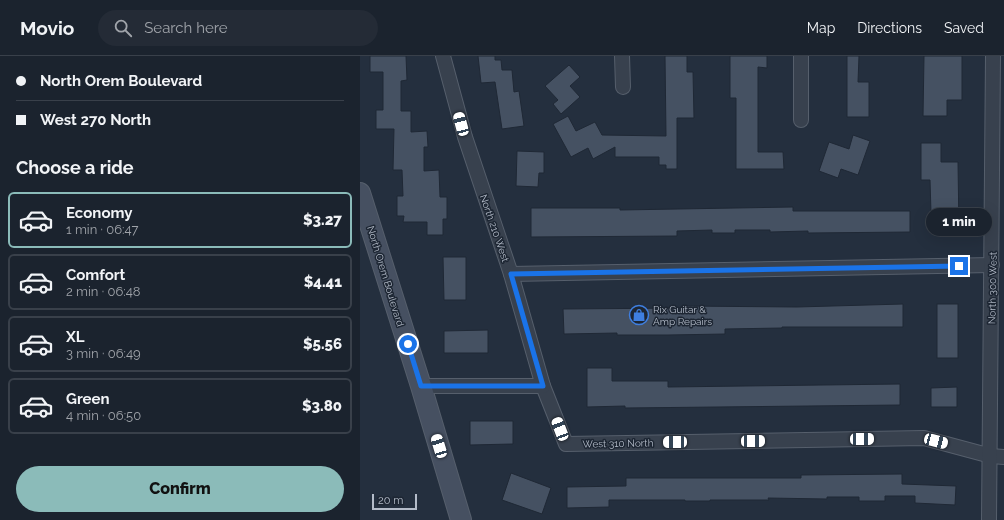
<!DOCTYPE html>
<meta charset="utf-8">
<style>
body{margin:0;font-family:Raleway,sans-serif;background:#242b36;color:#f1f3f6;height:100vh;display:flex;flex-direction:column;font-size:15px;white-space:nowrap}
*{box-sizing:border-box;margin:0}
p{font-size:13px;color:#a0a4aa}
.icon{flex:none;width:22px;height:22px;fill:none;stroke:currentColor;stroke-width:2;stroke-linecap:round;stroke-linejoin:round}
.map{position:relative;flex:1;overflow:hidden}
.panel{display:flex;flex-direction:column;background:#1b232e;width:360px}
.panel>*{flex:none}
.top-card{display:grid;align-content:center;height:88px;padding:0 16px;background:#1b232e}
.scale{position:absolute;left:12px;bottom:10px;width:45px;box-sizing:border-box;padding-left:4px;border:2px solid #b4bcc9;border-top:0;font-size:11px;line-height:14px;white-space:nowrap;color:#b4bcc9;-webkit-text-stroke:3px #1d2633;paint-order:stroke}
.end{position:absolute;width:18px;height:18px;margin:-9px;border:5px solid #1a73e8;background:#fff;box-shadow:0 0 0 2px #fff}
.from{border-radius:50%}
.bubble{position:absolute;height:28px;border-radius:14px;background:#1b232e;box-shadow:0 4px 16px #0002,0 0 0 1px #39404a;font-size:13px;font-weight:800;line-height:28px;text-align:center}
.car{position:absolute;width:12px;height:24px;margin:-12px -6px;border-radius:5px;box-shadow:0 0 3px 1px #0007;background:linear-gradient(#fff 24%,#345 0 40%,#fff 0 76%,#345 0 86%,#fff 0)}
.top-card b{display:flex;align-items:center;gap:14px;height:38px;font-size:15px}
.top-card b+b{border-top:1px solid #39404a}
.top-card i{width:10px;height:10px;background:#f1f3f6}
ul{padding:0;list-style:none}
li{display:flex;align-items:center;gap:12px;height:56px;margin:0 8px 6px;padding:0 8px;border:2px solid #39404a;border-radius:6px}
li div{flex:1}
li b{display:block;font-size:15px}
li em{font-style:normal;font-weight:800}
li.current{border-color:#8bbbb9}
li>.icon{width:36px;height:36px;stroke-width:1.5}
h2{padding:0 16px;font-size:18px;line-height:48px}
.cta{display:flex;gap:8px;margin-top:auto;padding:8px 16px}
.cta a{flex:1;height:46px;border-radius:24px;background:#8bbbb9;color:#111;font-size:16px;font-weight:800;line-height:46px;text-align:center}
header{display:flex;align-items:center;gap:24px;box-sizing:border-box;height:56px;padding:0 20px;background:#1b232e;border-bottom:1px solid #39404a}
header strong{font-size:19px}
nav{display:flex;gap:22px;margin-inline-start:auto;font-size:14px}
.search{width:280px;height:36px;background:#242b36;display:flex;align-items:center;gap:10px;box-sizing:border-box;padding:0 14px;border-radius:22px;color:#a0a4aa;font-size:15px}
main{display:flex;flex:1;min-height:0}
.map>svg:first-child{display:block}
.building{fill:#455162;stroke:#1f2835}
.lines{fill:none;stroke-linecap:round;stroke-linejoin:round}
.street-casing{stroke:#565f6c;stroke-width:16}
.secondary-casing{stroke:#565f6c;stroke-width:22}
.street{stroke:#38414e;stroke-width:14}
.secondary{stroke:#465061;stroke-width:20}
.route{stroke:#1a73e8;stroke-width:5}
.labels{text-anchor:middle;stroke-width:3;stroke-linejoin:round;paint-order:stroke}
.street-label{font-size:10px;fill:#b4bcc9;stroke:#1d2633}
.poi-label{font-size:10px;fill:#b4bcc9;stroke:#1d2633;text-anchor:start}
</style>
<header>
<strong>Movio</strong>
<div class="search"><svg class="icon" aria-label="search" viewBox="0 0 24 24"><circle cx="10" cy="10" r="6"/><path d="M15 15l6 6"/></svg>Search here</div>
<nav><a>Map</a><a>Directions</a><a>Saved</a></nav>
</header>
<main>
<section class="panel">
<div class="top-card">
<b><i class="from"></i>North Orem Boulevard</b>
<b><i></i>West 270 North</b>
</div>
<h2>Choose a ride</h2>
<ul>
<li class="current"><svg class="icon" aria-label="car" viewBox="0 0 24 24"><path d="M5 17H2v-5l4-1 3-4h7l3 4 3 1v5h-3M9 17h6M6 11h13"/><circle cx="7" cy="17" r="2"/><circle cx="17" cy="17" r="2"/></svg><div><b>Economy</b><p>1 min · 06:47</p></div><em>$3.27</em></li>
<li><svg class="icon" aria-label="car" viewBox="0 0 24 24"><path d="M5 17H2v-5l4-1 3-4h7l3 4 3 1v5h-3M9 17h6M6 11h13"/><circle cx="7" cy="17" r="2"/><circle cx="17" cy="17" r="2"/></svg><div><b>Comfort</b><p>2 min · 06:48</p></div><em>$4.41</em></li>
<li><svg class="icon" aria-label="car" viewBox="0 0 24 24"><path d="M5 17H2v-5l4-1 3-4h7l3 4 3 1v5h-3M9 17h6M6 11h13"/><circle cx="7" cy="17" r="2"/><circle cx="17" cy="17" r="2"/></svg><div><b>XL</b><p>3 min · 06:49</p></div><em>$5.56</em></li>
<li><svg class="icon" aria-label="car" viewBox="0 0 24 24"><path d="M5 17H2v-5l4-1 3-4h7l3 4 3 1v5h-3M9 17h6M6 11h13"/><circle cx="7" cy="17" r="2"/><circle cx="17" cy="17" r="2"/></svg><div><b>Green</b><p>4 min · 06:50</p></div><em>$3.80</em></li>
</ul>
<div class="cta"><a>Confirm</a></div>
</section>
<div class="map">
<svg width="644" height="464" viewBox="0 0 644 464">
<rect width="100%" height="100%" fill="#242f3e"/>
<g class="building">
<path d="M10,0H46L47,24L41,25V55H51V76L67,75L68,91H64V115L79,114L80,141H87V163H83V179H67V166H43L44,160H37V140H43L42,114H33L34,73H16V54H23V16H10Z"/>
<path d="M118,0H135V4H141L142,14H152L154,36L159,35L164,70L142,73L135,26L121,27Z"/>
<path d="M305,0H327V16H333L334,62H317V113H306V109H299V101H255V91L233,103L228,92L211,101L193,68L208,60L216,75L235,66L242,79L306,80Z"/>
<path d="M370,0H407V12L398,11V96H423L424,113H376V42H370Z"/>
<path d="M487,0H499L498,26H509V61H487Z"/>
<path d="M564,0H602V44H587V60H563Z"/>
<path d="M209,9L220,21L210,30L220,41L201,58L193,48L198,44L185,30Z"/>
<path d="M493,79L510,85L498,119L481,113L478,122L459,115L469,86L489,93Z"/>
<path d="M561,87H581V106H598L599,175H577V158L571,157L570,124H561Z"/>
<path d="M157,95L184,96V117H179L178,131L156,130Z"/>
<path d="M433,151V155H550V176L448,177V175L410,176V174H375V177H352V174L317,175V180L171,181V152H260V154Z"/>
<path d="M83,201H106V244H84Z"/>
<path d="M543,248V271H422V272L365,273V278L308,279H257V277L204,278L203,253L322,252V250L437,251Z"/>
<rect x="577" y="248" width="21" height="54"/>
<path d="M128,274V297H84V275Z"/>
<path d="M227,312H252V325H308V331L540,328V349L265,352V350L227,351Z"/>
<path d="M597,331V351H571V332Z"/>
<path d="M110,365H153V388L110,389Z"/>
<path d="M151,417L191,432L182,458L142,444Z"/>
<path d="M542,418V428L596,430L595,449L555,447V440H525V445H499V441H467V443L408,442L409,444H350V445H325V444H249V451L207,452V431L266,430V422H441V419Z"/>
</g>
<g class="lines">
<defs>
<g id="street">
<path d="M83,0L105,81L151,218L183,330L206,388L564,382L631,400L644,401"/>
<path d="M262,0L263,31"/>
<path d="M441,64V0"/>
<path d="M151,218L632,209"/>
<path d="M61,330H183"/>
<path d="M629,464L633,0"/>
</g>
<path id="secondary" d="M0,137L61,330L101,464"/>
</defs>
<use href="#street" class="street-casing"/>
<use href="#secondary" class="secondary-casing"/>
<use href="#street" class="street"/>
<use href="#secondary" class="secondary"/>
</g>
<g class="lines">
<path class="route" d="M48,288L61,330H183L151,218L599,210"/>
</g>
<defs>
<symbol id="shop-ring" viewBox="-11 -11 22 22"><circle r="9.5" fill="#1d2633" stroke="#3f7fe0" stroke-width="1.5"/><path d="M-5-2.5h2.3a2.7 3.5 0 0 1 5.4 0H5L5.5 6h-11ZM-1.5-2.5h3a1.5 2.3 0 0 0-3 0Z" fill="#3f7fe0"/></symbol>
</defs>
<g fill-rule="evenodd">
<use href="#shop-ring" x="268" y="248" width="22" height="22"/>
</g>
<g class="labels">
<g class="street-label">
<text transform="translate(135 172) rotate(71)" y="4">North 210 West</text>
<text transform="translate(26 220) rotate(73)" y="4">North Orem Boulevard</text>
<text transform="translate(632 232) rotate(-89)" y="4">North 300 West</text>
<text transform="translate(258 387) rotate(-1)" y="4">West 310 North</text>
</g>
<g class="poi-label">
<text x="293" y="257">Rix Guitar &amp;<tspan x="293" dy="12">Amp Repairs</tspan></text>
</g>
</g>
</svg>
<div class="scale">20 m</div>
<i class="end from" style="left:48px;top:288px"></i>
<i class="end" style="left:599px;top:210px"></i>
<div class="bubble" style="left:566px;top:152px;width:66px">1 min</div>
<i class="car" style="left:101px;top:68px;rotate:345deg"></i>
<i class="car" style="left:200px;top:373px;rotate:339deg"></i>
<i class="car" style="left:502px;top:383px;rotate:89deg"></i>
<i class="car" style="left:393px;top:385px;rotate:89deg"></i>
<i class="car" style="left:576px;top:385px;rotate:105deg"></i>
<i class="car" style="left:315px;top:386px;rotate:269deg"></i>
<i class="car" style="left:79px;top:390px;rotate:343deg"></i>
</div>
</main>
